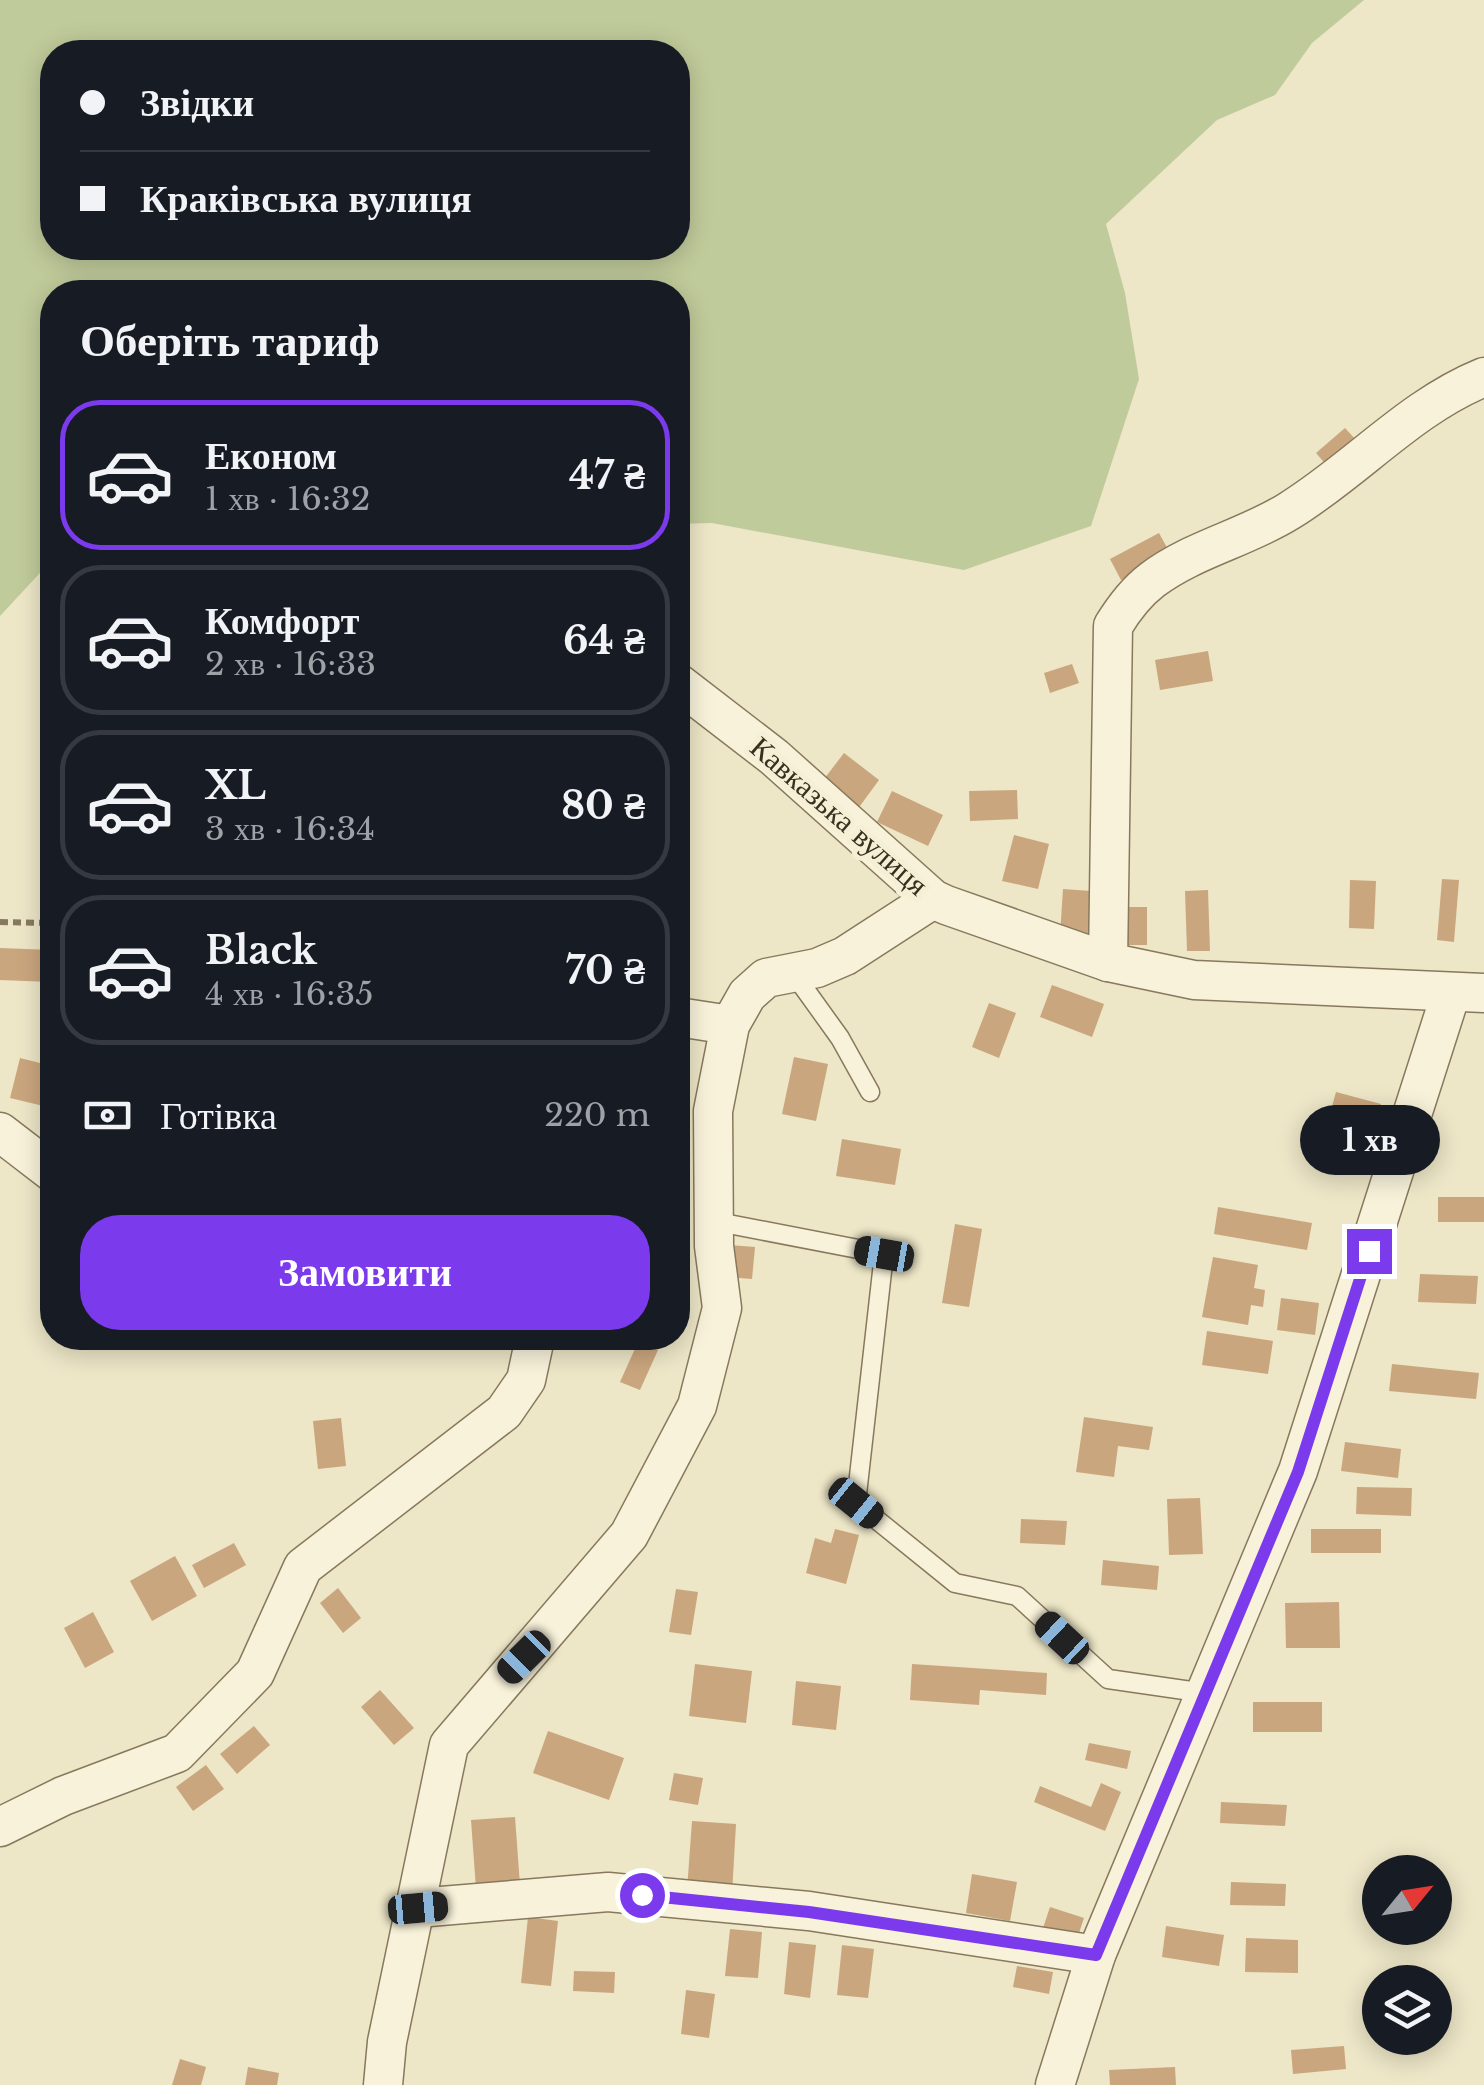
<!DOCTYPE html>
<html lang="uk">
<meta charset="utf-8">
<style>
body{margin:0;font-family:"Libre Baskerville",serif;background:#20242c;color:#f1f3f6;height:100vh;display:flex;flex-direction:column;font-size:38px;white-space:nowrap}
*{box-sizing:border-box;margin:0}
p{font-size:32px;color:#9ea1a6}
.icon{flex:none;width:55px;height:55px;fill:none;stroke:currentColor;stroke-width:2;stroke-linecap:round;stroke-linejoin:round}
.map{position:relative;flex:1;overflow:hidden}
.drawer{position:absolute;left:40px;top:280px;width:650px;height:1070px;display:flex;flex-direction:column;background:#171b24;border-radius:40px;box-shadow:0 5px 25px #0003}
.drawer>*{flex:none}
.hud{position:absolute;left:40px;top:40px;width:650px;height:220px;border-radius:40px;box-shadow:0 5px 25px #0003;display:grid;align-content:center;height:220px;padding:0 40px;background:#171b24}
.needle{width:65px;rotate:60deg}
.controls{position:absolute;left:1362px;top:1855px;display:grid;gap:20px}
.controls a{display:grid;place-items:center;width:90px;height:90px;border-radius:50%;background:#171b24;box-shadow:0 5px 25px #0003;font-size:50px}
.end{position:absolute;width:45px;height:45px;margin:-22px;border:12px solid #7c3aed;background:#fff;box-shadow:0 0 0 5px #fff}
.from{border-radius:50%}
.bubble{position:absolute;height:70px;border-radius:35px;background:#171b24;box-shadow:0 5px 25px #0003;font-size:32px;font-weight:800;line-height:70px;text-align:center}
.car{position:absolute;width:30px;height:60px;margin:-30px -15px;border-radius:12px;box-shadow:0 0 8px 2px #0007;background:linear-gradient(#222 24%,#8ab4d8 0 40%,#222 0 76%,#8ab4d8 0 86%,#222 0)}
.hud b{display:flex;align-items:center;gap:35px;height:95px;font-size:38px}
.hud b+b{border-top:2px solid #363941}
.hud i{width:25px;height:25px;background:#f1f3f6}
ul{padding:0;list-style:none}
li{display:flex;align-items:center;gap:30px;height:150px;margin:0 20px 15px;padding:0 20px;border:5px solid #363941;border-radius:40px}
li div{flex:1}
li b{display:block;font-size:38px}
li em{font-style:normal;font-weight:800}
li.selected{border-color:#7c3aed}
li>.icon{width:90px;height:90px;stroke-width:1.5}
h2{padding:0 40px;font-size:45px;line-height:120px}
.pay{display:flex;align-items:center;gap:25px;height:110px;padding:0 40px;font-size:38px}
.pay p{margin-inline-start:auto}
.primary-button{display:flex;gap:20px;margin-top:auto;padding:20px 40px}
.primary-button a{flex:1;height:115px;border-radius:40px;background:#7c3aed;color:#fff;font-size:40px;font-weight:800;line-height:115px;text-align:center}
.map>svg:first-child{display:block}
.green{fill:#c0cb9b;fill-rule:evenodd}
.building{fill:#caa67e}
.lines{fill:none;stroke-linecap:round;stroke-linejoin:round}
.lane-casing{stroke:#88785d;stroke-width:21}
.street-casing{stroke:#88785d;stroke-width:41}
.path{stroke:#88785d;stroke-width:6;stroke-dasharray:8 5;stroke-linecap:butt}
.lane{stroke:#f8f2da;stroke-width:18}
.street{stroke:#f8f2da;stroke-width:38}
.route{stroke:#7c3aed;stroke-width:12}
.labels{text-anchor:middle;stroke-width:10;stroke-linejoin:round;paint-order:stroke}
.street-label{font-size:30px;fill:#392f20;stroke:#f5efd6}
</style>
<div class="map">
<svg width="1484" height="2085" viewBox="0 0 1484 2085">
<rect width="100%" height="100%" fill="#ede6c7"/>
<path class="green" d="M0,0H1364L1312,43L1275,95L1217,120L1106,224L1125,293L1139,379L1091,526L964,570L712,523L678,524V292H52V560L0,616ZM52,52H678V248H52Z"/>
<g class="building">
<path d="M1345,428L1357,441L1328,467L1316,453Z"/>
<path d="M1159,533L1170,553L1121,580L1110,559Z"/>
<path d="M1208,651L1213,681L1160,690L1155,660Z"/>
<path d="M1072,664L1079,683L1050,693L1044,673Z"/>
<path d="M844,753L879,780L857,810L821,783Z"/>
<path d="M1017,790L1018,819L970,821L969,791Z"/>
<path d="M892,791L943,815L928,846L877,822Z"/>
<path d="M1014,835L1049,844L1038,889L1002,881Z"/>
<path d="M1442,879L1459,880L1454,942L1437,940Z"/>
<path d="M1350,880L1376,881L1374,929L1349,928Z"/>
<path d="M1063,889L1091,891L1088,938L1060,935Z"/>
<path d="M1208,890L1210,951H1187L1185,891Z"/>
<path d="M1125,907H1147V945H1124Z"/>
<path d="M0,948L52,950L51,982L0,980Z"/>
<path d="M1052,985L1104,1004L1092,1037L1040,1017Z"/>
<path d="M989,1003L1016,1013L999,1058L972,1047Z"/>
<path d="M794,1057L828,1064L816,1121L782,1114Z"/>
<path d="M20,1058L52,1066V1108L10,1098Z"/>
<path d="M1336,1092L1381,1104L1360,1170L1333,1161L1348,1116L1331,1110Z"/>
<path d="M842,1139L901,1149L895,1185L836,1176Z"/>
<path d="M678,1140H685L682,1175L678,1174Z"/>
<rect x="1438" y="1197" width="46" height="25"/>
<path d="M1218,1207L1312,1223L1307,1250L1214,1234Z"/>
<path d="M955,1224L982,1229L969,1307L942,1303Z"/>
<path d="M730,1245L755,1247L752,1279L726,1277Z"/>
<path d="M1213,1257L1258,1265L1254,1288L1265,1290L1263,1307L1251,1305L1248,1325L1202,1317Z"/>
<path d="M1420,1274L1478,1276L1476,1304L1418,1302Z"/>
<path d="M1281,1298L1319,1303L1315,1335L1277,1330Z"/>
<path d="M1207,1331L1273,1341L1268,1374L1202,1365Z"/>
<path d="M638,1342L658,1350L640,1390L620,1382Z"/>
<path d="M1392,1364L1479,1373L1476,1399L1389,1391Z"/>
<path d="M1084,1417L1153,1427L1149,1450L1118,1446L1114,1477L1076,1472Z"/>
<path d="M341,1418L346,1466L318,1469L313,1421Z"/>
<path d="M1345,1442L1401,1449L1398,1478L1341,1471Z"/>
<path d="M1357,1487L1412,1488L1411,1516L1356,1514Z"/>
<path d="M1200,1498L1203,1554L1169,1555L1167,1499Z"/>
<path d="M1021,1519L1067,1521L1065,1545L1020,1543Z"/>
<path d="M835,1529L859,1535L846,1584L806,1573L815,1538L831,1543Z"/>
<rect x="1311" y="1529" width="70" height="24"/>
<path d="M234,1543L246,1565L204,1588L192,1565Z"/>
<path d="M175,1556L197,1596L152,1621L130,1581Z"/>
<path d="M1103,1560L1159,1566L1157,1590L1101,1585Z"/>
<path d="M338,1588L361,1618L343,1633L320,1603Z"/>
<path d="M676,1589L698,1592L691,1635L669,1632Z"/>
<path d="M1339,1602L1340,1648H1286L1285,1603Z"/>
<path d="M93,1612L114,1652L85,1668L64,1628Z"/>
<path d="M695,1664L752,1671L746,1723L689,1716Z"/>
<path d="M912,1664L1047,1673L1046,1695L980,1690L979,1705L910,1700Z"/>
<path d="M796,1681L841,1686L836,1730L792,1725Z"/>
<path d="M380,1690L414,1728L394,1745L361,1707Z"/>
<rect x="1253" y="1702" width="69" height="30"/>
<path d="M254,1726L270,1745L237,1774L220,1754Z"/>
<path d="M548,1731L624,1758L609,1800L533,1773Z"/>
<path d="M1089,1743L1131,1751L1127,1769L1085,1760Z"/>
<path d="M206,1765L224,1789L193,1811L176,1787Z"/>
<path d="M674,1773L703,1778L698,1805L669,1800Z"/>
<path d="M1101,1783L1121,1792L1105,1831L1034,1802L1040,1786L1091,1807Z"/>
<path d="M1221,1802L1287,1805L1285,1826L1220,1823Z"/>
<path d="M515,1817L520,1885L476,1889L471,1820Z"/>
<path d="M692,1821L736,1824L732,1894L687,1890Z"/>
<path d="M972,1874L1017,1882L1010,1921L966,1913Z"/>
<path d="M1231,1882L1286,1884L1285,1906L1230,1905Z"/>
<path d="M1050,1907L1084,1918L1077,1939L1043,1928Z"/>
<path d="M528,1917L558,1921L551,1986L521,1983Z"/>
<path d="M1166,1926L1224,1935L1219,1966L1162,1957Z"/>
<path d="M730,1929L762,1932L758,1978L725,1976Z"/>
<path d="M1246,1938L1298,1940V1973L1245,1972Z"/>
<path d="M789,1942L816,1945L810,1998L784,1994Z"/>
<path d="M842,1945L874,1949L868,1998L837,1995Z"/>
<path d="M1017,1966L1053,1972L1049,1994L1013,1987Z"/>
<path d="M574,1971L615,1972L614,1993L573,1991Z"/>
<path d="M686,1990L715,1994L709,2038L681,2034Z"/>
<path d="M1344,2046L1346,2069L1293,2074L1291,2050Z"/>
<path d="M180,2059L206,2067L201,2085H172Z"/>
<path d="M248,2067L279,2073L277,2085H245Z"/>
<path d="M1175,2067L1176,2085H1110L1109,2070Z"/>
</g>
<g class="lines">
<defs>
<g id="lane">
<path d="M794,974L840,1038L870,1092"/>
<path d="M713,1221L884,1254L856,1503L955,1583L1017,1596L1108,1679L1205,1693"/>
</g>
<g id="street">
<path d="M678,683L774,757L933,899L946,905L1108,962L1194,980L1484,993"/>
<path d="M1108,962L1113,626C1124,608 1135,593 1152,580C1193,549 1246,538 1289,511C1357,469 1410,407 1484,377"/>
<path d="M678,1017L730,1025"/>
<path d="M0,1132L52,1172"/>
<path d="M0,1827L63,1796L177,1753L255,1673L303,1567L504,1412L526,1380L535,1338"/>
<path d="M417,1908L608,1892L809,1911L1096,1955"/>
<path d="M383,2085L387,2042L449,1745L629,1535L697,1406L722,1308L714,1246L713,1111L730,1025L747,995L766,978L817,968L845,956L933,899"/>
<path d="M1055,2085L1096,1955L1298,1471L1451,993"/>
</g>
</defs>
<use href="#lane" class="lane-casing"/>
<use href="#street" class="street-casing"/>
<path class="path" d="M0,922L52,923"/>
<use href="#lane" class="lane"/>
<use href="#street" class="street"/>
</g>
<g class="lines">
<path class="route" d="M642,1895L809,1912L1096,1955L1298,1472L1369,1251"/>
</g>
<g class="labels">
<g class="street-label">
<text transform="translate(839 816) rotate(41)" y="10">Кавказька вулиця</text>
</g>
</g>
</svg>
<div class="controls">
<a><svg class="needle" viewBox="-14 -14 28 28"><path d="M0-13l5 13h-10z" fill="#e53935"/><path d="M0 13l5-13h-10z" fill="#9ea1a6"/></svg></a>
<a><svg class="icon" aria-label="layers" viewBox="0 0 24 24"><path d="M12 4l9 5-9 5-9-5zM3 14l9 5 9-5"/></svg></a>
</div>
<i class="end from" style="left:642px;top:1895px"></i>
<i class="end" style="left:1369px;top:1251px"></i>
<div class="bubble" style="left:1300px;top:1105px;width:140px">1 хв</div>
<i class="car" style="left:884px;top:1254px;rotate:280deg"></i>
<i class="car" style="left:856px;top:1503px;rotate:129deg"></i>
<i class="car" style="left:1062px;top:1638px;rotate:313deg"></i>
<i class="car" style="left:524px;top:1657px;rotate:225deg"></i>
<i class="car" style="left:418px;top:1908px;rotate:85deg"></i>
<div class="hud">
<b><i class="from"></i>Звідки</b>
<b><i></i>Краківська вулиця</b>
</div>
<section class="drawer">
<h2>Оберіть тариф</h2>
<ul>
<li class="selected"><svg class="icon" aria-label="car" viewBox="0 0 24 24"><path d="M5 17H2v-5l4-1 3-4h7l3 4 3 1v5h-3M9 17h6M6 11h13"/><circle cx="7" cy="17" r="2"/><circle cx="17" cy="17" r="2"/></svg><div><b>Економ</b><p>1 хв · 16:32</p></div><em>47 ₴</em></li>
<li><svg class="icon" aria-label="car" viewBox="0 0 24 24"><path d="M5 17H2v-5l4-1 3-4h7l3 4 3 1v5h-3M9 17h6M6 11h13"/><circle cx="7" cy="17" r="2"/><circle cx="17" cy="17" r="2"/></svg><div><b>Комфорт</b><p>2 хв · 16:33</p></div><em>64 ₴</em></li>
<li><svg class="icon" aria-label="car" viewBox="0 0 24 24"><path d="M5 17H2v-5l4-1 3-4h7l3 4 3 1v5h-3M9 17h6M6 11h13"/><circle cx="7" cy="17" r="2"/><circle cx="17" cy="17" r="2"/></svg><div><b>XL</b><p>3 хв · 16:34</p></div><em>80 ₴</em></li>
<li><svg class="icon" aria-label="car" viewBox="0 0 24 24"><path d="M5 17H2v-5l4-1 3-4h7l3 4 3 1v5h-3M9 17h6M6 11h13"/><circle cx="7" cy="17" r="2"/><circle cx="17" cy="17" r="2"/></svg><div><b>Black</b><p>4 хв · 16:35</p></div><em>70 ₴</em></li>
</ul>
<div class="pay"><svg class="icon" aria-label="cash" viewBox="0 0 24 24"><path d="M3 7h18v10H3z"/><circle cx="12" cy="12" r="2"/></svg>Готівка<p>220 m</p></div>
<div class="primary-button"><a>Замовити</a></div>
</section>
</div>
